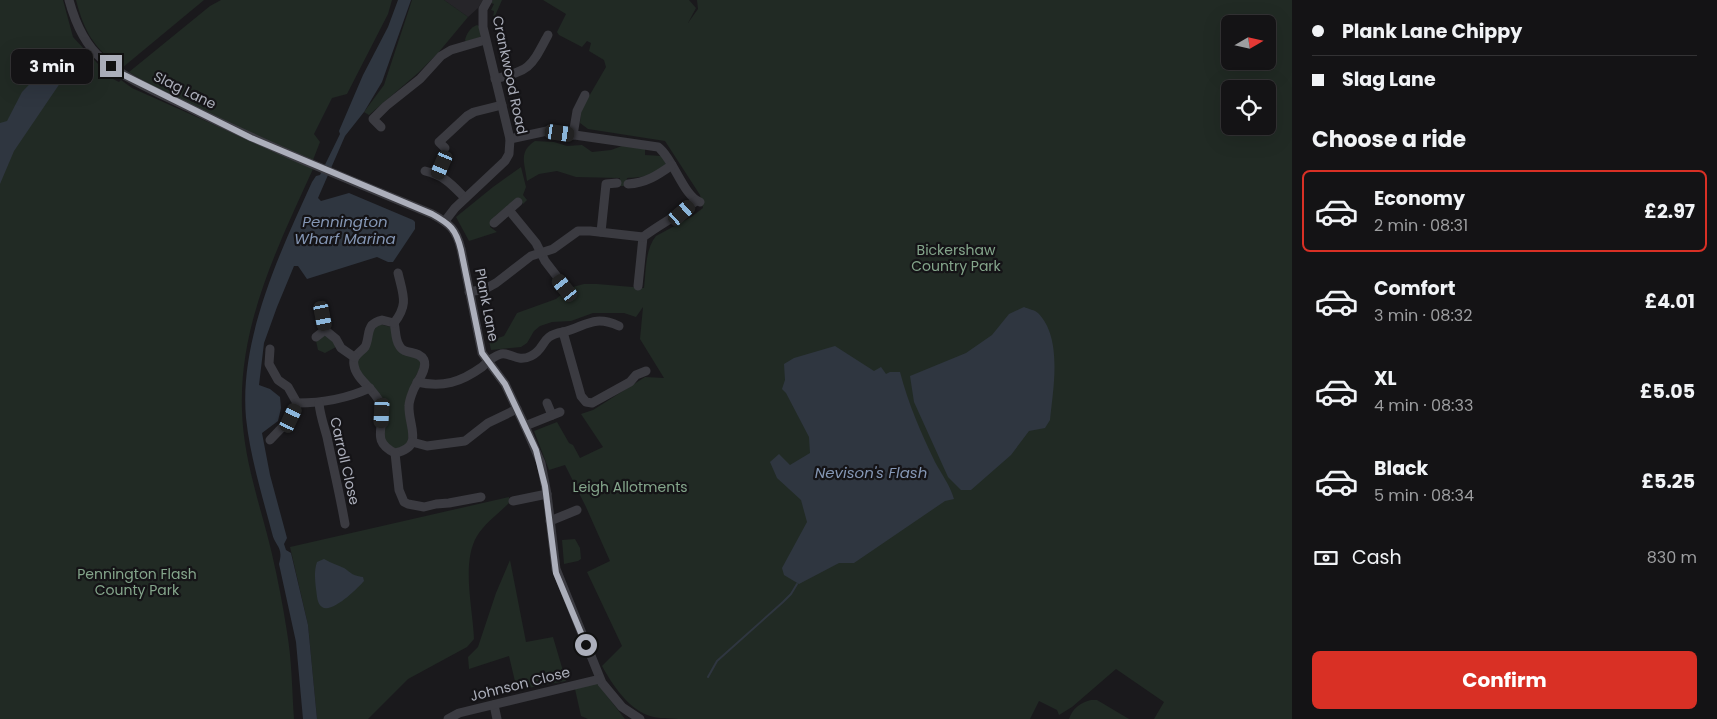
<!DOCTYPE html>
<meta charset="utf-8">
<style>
body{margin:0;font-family:Poppins,sans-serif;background:#212022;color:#f1f3f6;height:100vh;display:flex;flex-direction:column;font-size:19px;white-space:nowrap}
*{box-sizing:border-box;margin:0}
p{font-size:16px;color:#9d9ea0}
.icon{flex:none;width:28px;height:28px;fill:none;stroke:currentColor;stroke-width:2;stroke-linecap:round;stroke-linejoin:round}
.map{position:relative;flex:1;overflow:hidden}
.details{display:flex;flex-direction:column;background:#141315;width:425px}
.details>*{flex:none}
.hud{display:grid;align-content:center;height:110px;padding:0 20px;background:#141315}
.needle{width:32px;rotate:81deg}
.controls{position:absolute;left:1221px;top:15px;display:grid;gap:10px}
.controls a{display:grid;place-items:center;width:55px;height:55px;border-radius:8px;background:#141315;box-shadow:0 5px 20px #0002,0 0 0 1px #333234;font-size:25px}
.end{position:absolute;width:22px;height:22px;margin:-11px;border:6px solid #acafbb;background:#111;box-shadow:0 0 0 2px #111}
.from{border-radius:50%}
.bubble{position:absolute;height:35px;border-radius:8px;background:#141315;box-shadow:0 5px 20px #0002,0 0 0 1px #333234;font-size:16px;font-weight:700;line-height:35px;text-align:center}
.car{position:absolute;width:15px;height:30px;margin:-15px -8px;border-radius:6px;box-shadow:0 0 4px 1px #0007;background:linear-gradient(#222 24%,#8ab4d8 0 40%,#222 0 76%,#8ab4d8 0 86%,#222 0)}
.hud b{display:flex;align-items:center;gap:18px;height:48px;font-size:19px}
.hud b+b{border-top:1px solid #333234}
.hud i{width:12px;height:12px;background:#f1f3f6}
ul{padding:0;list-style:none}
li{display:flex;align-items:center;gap:15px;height:82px;margin:0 10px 8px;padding:0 10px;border:2px solid transparent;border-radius:8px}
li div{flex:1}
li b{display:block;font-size:19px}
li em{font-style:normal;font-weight:700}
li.on{border-color:#d93025}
li>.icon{width:45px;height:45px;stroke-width:1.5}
h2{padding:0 20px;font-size:22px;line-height:60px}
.pay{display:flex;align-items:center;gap:12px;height:55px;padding:0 20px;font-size:19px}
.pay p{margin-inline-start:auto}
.cta{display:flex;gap:10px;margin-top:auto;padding:10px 20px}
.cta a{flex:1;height:58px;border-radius:8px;background:#d93025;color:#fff;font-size:20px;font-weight:700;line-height:58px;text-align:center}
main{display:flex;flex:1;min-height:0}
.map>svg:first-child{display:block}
.built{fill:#262529}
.green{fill:#212a24;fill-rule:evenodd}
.water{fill:#2f3640}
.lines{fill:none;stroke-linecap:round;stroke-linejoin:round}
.stream{stroke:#2f3640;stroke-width:2}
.minor{stroke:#3b3b41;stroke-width:9}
.route{stroke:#acafbb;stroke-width:6}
.labels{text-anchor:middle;stroke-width:4.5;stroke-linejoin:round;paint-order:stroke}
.street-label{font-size:14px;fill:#acafbb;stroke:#151417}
.park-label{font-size:14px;fill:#84a58b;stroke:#151417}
.water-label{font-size:15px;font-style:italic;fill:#8597b5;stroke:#151417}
</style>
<main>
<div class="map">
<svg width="1292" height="719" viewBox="0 0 1292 719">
<rect width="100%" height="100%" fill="#1a191c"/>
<path class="built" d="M444,0H483L478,8L468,17Z"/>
<g class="green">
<path d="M0,0H63L73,37L111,78L119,82L121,80L132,88L313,169C278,246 239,324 242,410C243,459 261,507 272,554C278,580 283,606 287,632C292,661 292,690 294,719H0Z"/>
<path d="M76,0H204L122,68C95,50 84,32 76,0Z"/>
<path d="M221,0H392L388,14L347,94L332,98L314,134L320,142L313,160L174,99L129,72L210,6Z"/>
<path d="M412,0H444L468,17L438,53L418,73L369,115L364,112L384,85Z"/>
<path d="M493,0H502L495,16L493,17L494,11L491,10L494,4L491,3Z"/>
<path d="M543,0H689L696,8L688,23L698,9L697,0H1292V719H1154L1164,702L1116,669L1072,707L1059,715L1057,710L1039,701L1030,719H679C668,718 657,719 647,715C627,707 612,684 602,666L622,646L587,572L610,561L586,507L565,465L549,470L534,431L557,422L569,443L573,445L580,458L603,447L581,414L593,410L645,377L664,378L640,339L643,307L636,317L624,313H593L571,321L552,322L540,326L534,331L527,343L521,347L491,350L489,341L504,336L517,313L556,299L569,288L584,284H597L644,288C646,272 645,249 656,236L691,217L703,208L700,195L665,141L588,129L580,123L581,110L606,67L604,60L589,51L591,43L587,41L582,47L559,35L557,32L566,14ZM1230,24H1268V61H1230ZM1230,89H1268V126H1230Z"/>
<path d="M477,25L479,26L481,34L480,37L466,42L465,40C466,34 471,27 477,25Z"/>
<path d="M535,141L554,142L567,146L582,145L592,152L611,150L622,146L645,149V155L662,156L666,164C659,177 640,177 627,178L626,186H620V178L576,177L557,171L539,174L527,181C525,163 518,152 535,141Z"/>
<path d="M521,167L526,187L523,195L527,200L523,204L518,198L495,216L490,227L497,232L469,241L456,217L493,187Z"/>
<path d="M379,324L391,327L393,340L420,360C421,372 416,372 414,382C412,403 412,424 407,445L396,449L384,442L385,421L358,369C356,354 369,335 379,324Z"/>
<path d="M323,336H330L336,347L325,353L318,350L316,341Z"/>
<path d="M509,497V503C499,513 485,523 477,536C461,563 473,609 474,639L467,647L408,679L368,719H317L308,625L290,547Z"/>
<path d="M575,539L580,548L581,559L578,561L564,564L562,540Z"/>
<path d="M510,560L526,642L553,637L566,681L517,690L509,656L469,669L468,657L478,647L496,593Z"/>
<path d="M597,683L625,719H588L581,716L575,689Z"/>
<path d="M1091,700H1097L1129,719H1069C1072,709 1081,702 1091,700Z"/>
</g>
<g class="water">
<path d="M398,0H411L382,82L364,112L345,136L318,198L321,201L349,193L413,220L415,222V229L393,262H388L377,257L307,279L298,266H294L277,307L264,343L259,385L270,389L280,397L281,408L278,421L262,433L270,475L287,538L284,544L286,550L291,553L308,625L317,719H303L296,642L279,564C284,546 275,547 272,533C262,495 250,456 246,418C239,339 280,252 312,182L316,176L320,175L340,134L339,131L363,75L388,27Z"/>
<path d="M57,56L73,64L14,151L0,184V123L7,121L22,92Z"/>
<path d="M1024,307C1028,309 1035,310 1038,313C1063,338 1053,389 1050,420L1045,428L1029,431L1011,455L971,490H961L948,477L914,402L910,376L966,353L992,335L1009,314Z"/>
<path d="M835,346L874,371L881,367L886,374L890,372H900C908,403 921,433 935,462C942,475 950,485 954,499L945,501L854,563H839L799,584L784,575L782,568L807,522L801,500L777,478L770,462L779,454L790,465L810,453L809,437L786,393L782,389L785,380L784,364L794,358Z"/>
<path d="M324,559C331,563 338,565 344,568C353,574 351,575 363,577L364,581C358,588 332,614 322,607C317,604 317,595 316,589C315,579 314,571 317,562Z"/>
</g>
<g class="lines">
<path class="stream" d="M708,677L717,661L783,602L791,594L797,584"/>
<g class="minor">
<path d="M69,0C75,22 84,44 102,59C127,80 159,93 188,107C268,147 350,180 432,214C450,224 456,229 461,249L482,353L505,384L525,426L541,463L547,494L556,569L602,683L622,707L640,719"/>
<path d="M495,79C531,70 531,67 548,35"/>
<path d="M381,127L373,119L386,106L420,79L441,56L451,50L485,40"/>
<path d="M573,135L577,111L585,95"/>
<path d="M510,139L547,131L658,147C673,158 684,197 700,202"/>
<path d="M445,148L439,142L467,116L474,112L502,105"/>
<path d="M425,171C445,176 451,184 465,198"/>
<path d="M628,184C646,183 658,175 672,165"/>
<path d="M509,210L518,202"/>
<path d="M445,221L455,208L505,161L509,154L510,139L483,27V9L488,0"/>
<path d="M494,223L509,210L536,243L545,261L565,287"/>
<path d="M601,232L606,184L617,183"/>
<path d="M638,286L643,237C660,224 679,215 696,201"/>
<path d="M469,292L485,289L496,283L531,256L553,249L578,231H590L643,237"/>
<path d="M323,316L325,330"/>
<path d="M382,320L394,323C396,330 395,339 399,345C404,356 418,349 424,360C428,369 416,383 413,391C411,396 409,401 409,406C408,426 425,447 395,453C368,440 388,425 380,403C375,389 356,380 354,365C352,356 360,353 365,347C369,340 367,331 372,325C375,322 378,321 382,320Z"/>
<path d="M394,323C409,304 403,295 398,273"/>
<path d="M563,332C585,327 593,314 619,326"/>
<path d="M316,337L325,330L336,339L341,348L354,357"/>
<path d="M270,349L269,364L278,380L288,387L297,403C323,403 346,399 370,388"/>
<path d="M417,382C443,388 461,382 482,367C487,362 494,356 501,354C511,352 517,363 531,356C547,348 539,336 563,332L581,396L586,402L592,403L630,382L636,375L646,371"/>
<path d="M319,403C320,415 324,426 327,437C333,466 340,495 345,524"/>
<path d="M547,403L552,415"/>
<path d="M525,426L560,412"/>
<path d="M270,440L291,418L297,403"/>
<path d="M412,442L427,446L465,441L488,423L517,409"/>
<path d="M395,453L399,490L404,502L408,504L424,507L436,504L449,503L481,497"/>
<path d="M513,501L547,494"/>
<path d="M550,521L577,510"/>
<path d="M494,705L497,719"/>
<path d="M448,719L459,713L600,679"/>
</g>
</g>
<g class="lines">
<path class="route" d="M111,66L122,74L251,138L432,214C450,224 456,229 461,250L482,353L505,384L536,450L545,486L556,573L586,645"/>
</g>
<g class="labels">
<g class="street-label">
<text transform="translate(510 75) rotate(78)" y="5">Crankwood Road</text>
<text transform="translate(185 90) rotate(26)" y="5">Slag Lane</text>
<text transform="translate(487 305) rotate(79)" y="5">Plank Lane</text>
<text transform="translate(345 461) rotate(77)" y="5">Carroll Close</text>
<text transform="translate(520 684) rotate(-14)" y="5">Johnson Close</text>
</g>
<g class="park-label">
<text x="956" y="255">Bickershaw<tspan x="956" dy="16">Country Park</tspan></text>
<text x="630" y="492">Leigh Allotments</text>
<text x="137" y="579">Pennington Flash<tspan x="137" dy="16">County Park</tspan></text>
</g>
<g class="water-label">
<text x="345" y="227">Pennington<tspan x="345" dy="17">Wharf Marina</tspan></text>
<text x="871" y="478">Nevison's Flash</text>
</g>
</g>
</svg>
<div class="controls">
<a><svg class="needle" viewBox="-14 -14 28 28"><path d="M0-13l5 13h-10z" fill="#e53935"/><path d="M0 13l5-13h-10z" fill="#9d9ea0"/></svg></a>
<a><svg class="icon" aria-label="locate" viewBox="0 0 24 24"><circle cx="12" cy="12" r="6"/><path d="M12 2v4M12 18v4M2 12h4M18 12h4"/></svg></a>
</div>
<i class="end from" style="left:586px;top:645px"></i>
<i class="end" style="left:111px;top:66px"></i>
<div class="bubble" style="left:11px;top:49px;width:82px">3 min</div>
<i class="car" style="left:560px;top:133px;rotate:98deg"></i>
<i class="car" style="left:442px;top:165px;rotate:203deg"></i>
<i class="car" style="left:682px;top:213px;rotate:49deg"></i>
<i class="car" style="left:565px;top:288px;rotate:321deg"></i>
<i class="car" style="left:323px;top:316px;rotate:169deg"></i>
<i class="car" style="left:382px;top:413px;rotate:183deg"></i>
<i class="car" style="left:291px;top:418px;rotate:25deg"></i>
</div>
<section class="details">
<div class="hud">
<b><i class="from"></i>Plank Lane Chippy</b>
<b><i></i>Slag Lane</b>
</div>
<h2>Choose a ride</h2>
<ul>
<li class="on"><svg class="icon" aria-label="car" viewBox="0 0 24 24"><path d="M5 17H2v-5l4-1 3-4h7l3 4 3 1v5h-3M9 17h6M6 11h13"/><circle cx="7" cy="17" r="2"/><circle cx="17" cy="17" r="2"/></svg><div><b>Economy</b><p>2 min · 08:31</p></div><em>£2.97</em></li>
<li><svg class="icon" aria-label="car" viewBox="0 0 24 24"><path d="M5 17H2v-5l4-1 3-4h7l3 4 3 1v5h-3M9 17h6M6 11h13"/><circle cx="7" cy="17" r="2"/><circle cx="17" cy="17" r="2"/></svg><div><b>Comfort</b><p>3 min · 08:32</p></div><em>£4.01</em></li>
<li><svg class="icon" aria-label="car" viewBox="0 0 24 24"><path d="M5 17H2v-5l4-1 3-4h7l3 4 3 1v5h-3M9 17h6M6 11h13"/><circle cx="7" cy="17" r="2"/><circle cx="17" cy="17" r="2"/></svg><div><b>XL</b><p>4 min · 08:33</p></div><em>£5.05</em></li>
<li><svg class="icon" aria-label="car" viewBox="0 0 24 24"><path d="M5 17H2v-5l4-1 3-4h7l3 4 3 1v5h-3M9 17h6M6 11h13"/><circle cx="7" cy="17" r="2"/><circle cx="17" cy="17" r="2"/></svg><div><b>Black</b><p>5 min · 08:34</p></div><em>£5.25</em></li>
</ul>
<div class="pay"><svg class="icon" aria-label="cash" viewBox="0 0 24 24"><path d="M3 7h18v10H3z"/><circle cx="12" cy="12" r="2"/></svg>Cash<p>830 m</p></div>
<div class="cta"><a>Confirm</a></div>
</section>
</main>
